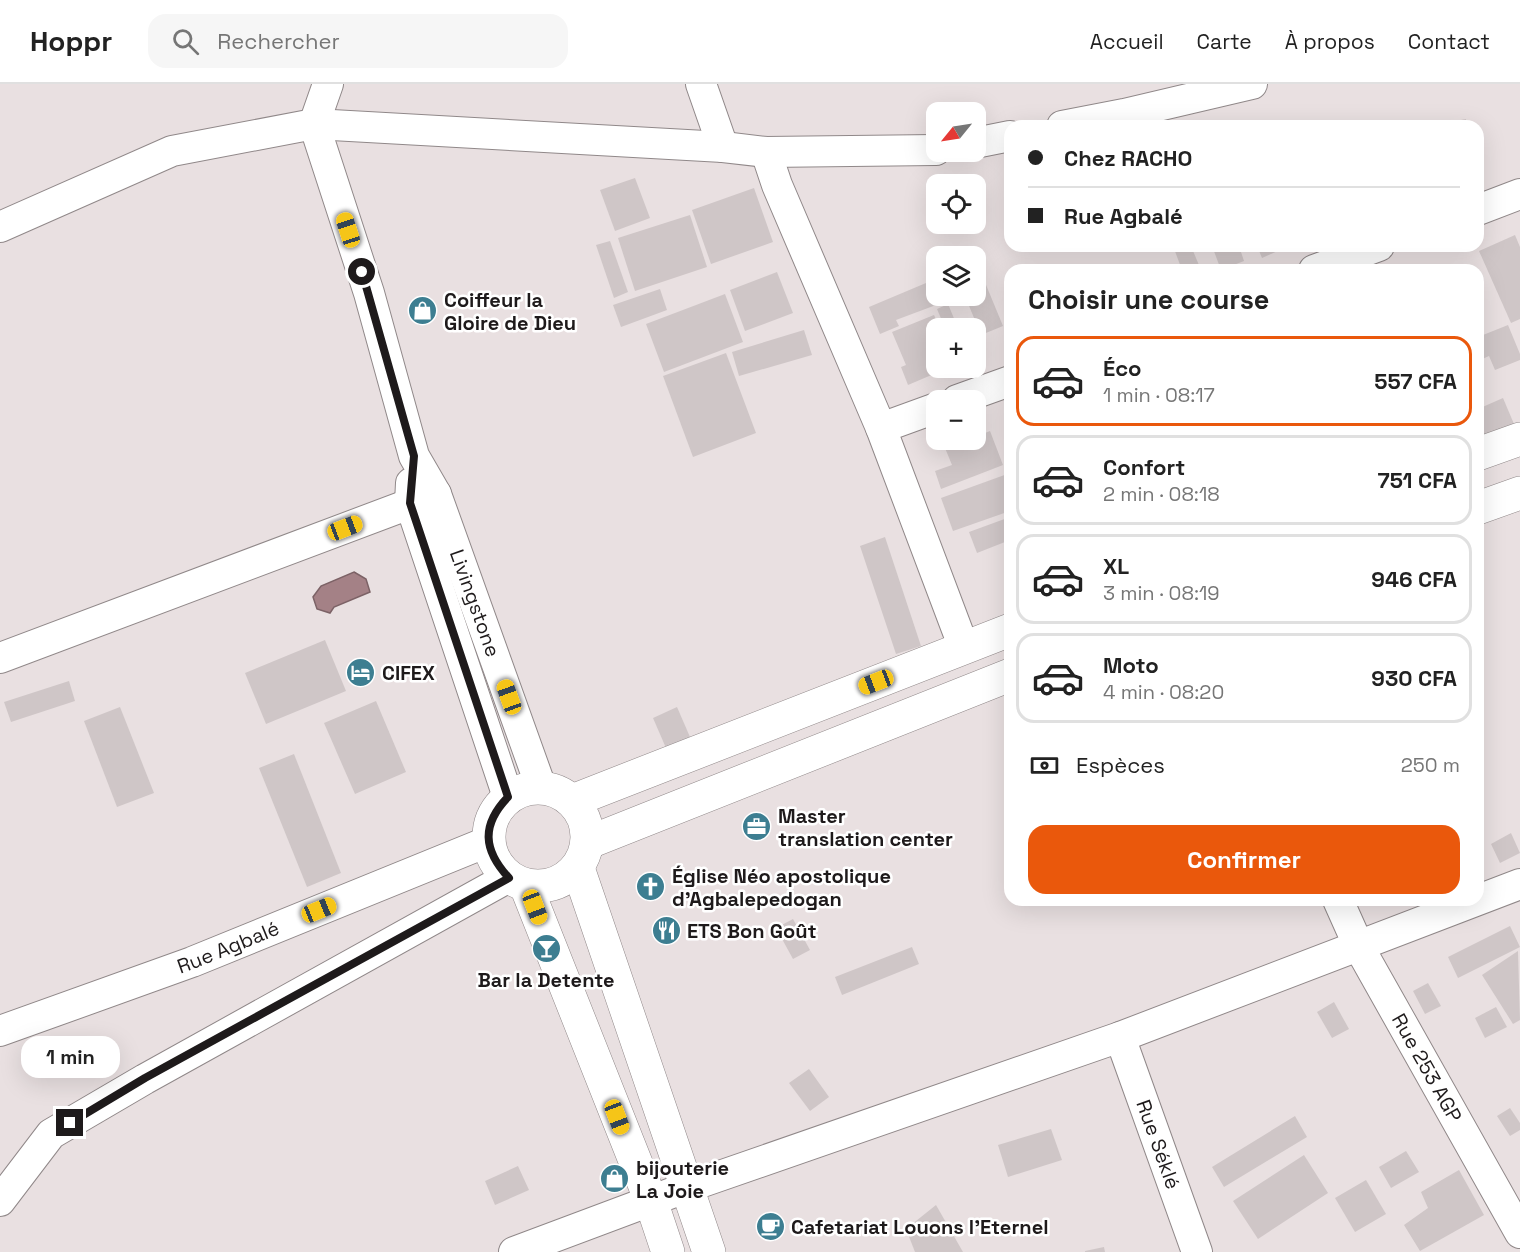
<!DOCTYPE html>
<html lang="fr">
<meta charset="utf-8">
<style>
body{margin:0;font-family:"Space Grotesk",sans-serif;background:#f6f6f6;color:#222;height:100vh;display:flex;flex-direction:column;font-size:22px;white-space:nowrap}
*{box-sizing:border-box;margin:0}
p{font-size:20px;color:#767676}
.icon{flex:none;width:33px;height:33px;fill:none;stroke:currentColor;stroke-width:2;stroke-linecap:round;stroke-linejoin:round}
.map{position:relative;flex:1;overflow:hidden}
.sheet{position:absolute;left:1004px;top:180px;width:480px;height:642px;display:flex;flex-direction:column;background:#fff;border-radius:18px;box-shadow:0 6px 24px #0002}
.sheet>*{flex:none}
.banner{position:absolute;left:1004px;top:36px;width:480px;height:132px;border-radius:18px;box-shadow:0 6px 24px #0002;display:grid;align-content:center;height:132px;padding:0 24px;background:#fff}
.needle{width:39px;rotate:240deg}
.tools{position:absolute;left:926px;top:18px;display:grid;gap:12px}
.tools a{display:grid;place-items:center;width:60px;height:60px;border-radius:12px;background:#fff;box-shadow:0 6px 24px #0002;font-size:30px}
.end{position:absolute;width:27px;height:27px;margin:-14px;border:8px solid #1e1a1b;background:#fff;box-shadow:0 0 0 3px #fff}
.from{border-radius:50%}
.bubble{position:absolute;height:42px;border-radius:18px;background:#fff;box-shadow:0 6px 24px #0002;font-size:20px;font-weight:800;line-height:42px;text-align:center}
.car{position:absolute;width:18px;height:36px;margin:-18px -9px;border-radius:8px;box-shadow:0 0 4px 2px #0007;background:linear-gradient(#f5c518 24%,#345 0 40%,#f5c518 0 76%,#345 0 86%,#f5c518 0)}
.banner b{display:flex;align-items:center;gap:21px;height:57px;font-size:22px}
.banner b+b{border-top:2px solid #e0e0e0}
.banner i{width:15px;height:15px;background:#222}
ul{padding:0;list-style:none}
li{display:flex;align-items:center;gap:18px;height:90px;margin:0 12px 9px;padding:0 12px;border:3px solid #e0e0e0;border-radius:18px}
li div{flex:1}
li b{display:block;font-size:22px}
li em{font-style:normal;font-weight:800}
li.active{border-color:#ea580c}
li>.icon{width:54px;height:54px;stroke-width:1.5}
h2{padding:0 24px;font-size:27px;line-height:72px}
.pay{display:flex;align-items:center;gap:15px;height:66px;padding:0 24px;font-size:22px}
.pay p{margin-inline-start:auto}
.button{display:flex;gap:12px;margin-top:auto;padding:12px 24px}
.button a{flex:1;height:69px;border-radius:18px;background:#ea580c;color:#fff;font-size:24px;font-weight:800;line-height:69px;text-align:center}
header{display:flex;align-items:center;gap:36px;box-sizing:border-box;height:84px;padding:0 30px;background:#fff;border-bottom:2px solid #e0e0e0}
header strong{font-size:28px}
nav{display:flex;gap:33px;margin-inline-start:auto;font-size:21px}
.search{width:420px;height:54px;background:#f6f6f6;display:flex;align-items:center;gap:15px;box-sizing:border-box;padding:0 21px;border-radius:18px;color:#767676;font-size:22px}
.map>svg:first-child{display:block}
.water{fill:#a48186;stroke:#7c6266;stroke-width:1.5}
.building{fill:#cfc6c7}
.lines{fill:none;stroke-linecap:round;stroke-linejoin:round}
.minor-casing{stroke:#908889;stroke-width:32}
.tertiary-casing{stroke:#908889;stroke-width:34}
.minor{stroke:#fff;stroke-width:30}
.tertiary{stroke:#fff;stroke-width:33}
.route{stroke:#1e1a1b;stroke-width:8}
.labels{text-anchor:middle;stroke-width:5;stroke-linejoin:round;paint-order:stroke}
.poi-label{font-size:20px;font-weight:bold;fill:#1e1a1b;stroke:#fff;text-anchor:start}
.street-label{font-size:20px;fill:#1e1a1b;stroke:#fff}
</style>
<header>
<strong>Hoppr</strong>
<div class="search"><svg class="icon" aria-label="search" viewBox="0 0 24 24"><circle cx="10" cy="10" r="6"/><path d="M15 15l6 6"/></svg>Rechercher</div>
<nav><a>Accueil</a><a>Carte</a><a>À propos</a><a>Contact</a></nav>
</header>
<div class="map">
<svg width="1520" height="1168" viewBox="0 0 1520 1168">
<rect width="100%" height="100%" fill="#e9e0e1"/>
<path class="water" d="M354,488L366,495L370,508L334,523L330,529L317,525L313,513L321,502Z"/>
<g class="building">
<path d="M1466,35L1467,42H1436V41Z"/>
<path d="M635,94L650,134L615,147L600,106Z"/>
<path d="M754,104L773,158L711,180L692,126Z"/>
<path d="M690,131L707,183L635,207L618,154Z"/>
<path d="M1515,151L1520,163V235L1511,239L1479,167Z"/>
<path d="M610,157L628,208L614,214L596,161Z"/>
<path d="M1173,162H1191L1201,186H1182Z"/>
<path d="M1212,162H1239L1244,177L1221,186Z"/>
<path d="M1257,162H1281L1282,165L1262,174Z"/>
<path d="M777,188L793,229L745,247L730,206Z"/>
<path d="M984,196L1003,242L981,251L965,212H975V199Z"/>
<path d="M926,199L936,221L896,236L899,242L880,250L869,223Z"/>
<path d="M660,205L667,226L621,243L613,221Z"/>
<path d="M725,210L743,258L664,288L646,240Z"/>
<path d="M948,220L958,244H945L937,225Z"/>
<path d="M934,231L940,244H936V284H948L908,301L901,283L906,281L892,248Z"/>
<path d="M1508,241L1520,270V276L1495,286L1489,272L1478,277V253Z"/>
<path d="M804,246L812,271L739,292L732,268Z"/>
<path d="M726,269L756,349L693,373L663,292Z"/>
<path d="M1503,314L1514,340L1478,357V325Z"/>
<path d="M990,347L1003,381L941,405L935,387L952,381L945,364L967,356H975V353Z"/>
<path d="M1010,389V427L953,447L941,414Z"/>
<path d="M1010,433V456L977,469L969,448Z"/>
<path d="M885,453L921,562L896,570L860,462Z"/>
<path d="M325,556L346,607L266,640L245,589Z"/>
<path d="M69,597L75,617L11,638L4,618Z"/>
<path d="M376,617L406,688L355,710L324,639Z"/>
<path d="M120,623L154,709L117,723L84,637Z"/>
<path d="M677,623L690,653L666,664L653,634Z"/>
<path d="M294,670L341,789L307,803L259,684Z"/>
<path d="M1511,749L1520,769L1500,779L1491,760Z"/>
<path d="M793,835L810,866L793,875L776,844Z"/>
<path d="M1510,842L1520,863L1458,894L1448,873Z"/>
<path d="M912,863L919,880L842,911L835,893Z"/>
<path d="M1518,867L1520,936L1513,940L1482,891Z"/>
<path d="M1428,899L1441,922L1425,930L1413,907Z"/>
<path d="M1334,918L1349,945L1332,954L1317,928Z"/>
<path d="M1496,923L1507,943L1485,954L1475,934Z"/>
<path d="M809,985L829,1013L810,1027L789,999Z"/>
<path d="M1510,1024L1520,1039V1046L1510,1052L1497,1032Z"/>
<path d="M1295,1032L1307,1053L1224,1103L1212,1083Z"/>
<path d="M1051,1045L1062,1076L1008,1093L998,1061Z"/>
<path d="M1406,1067L1419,1088L1391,1104L1379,1083Z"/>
<path d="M1304,1071L1328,1109L1258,1155L1233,1117Z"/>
<path d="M518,1082L529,1106L495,1121L485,1097Z"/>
<path d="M1459,1086L1484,1131L1420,1167L1404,1141L1428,1124L1421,1108Z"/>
<path d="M1366,1096L1386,1130L1355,1148L1335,1114Z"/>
<path d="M936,1121L963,1168H915L906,1145Z"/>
<path d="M1104,1163L1105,1168H1085V1167Z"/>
</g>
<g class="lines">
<defs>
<g id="minor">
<path id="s1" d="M328,0L314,40L369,209L414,372L436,410L541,703"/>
<path d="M701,0L723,63"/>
<path d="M1062,42L1124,30L1252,0"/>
<path d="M975,59L1010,52"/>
<path d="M766,68L777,101L881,344L964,564"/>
<path d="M1478,126L1520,110"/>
<path d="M0,143L172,67L314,40L723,63L766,68L936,66"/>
<path d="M1314,186L1379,162"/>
<path d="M957,316L1010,297"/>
<path d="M881,344L936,324"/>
<path d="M411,399L410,419L508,713"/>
<path d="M0,574L436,410"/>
<path id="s2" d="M1338,816L1359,863L1520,1149"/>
<path id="s3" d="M0,947L192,878L487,758"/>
<path id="s4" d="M1120,953L1197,1168"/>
<path d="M0,1117L51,1050L145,995L509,793"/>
<path d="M514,1168L685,1104L1120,953L1520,800"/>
</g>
<g id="tertiary">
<path d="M1478,370L1520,355"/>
<path d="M1478,424L1520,409"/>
<circle cx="538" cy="753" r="49"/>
<path d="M572,717L1010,546"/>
<path d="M587,759L1010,591"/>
<path d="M578,784L709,1168"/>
<path d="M526,802L651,1117L668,1168"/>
</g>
</defs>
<use href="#minor" class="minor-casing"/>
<use href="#tertiary" class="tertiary-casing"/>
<use href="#minor" class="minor"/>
<use href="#tertiary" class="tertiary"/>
</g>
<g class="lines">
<path class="route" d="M70,1039L145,994L509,794C483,766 481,741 508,713L410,419L414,372L362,188"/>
</g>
<defs>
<symbol id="shop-disc" viewBox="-11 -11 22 22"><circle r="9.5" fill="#3d7e91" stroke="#fff"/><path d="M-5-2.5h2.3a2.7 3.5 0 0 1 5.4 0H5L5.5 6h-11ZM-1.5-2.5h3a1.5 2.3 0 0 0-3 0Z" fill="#fff"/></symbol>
<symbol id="hotel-disc" viewBox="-11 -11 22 22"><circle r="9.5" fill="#3d7e91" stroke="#fff"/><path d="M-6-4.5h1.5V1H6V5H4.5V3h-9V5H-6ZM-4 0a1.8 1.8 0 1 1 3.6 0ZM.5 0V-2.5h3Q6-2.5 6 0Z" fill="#fff"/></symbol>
<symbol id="office-disc" viewBox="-11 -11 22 22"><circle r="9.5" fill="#3d7e91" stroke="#fff"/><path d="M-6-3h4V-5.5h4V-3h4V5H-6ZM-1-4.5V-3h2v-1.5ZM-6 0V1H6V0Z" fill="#fff"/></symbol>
<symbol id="church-disc" viewBox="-11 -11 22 22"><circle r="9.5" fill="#3d7e91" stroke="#fff"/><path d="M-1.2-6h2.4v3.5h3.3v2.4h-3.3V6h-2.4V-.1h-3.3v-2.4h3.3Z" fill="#fff"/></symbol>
<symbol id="restaurant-disc" viewBox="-11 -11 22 22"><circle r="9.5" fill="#3d7e91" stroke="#fff"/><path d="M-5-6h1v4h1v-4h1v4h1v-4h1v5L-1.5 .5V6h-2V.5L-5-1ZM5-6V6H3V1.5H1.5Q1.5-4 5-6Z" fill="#fff"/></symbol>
<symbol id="bar-disc" viewBox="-11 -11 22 22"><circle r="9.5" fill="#3d7e91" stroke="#fff"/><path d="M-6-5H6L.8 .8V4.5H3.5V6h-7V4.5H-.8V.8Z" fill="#fff"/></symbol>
<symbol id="cafe-disc" viewBox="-11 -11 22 22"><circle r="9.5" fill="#3d7e91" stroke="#fff"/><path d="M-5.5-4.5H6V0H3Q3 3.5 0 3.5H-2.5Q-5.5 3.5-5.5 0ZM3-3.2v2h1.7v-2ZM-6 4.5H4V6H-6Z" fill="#fff"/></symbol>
</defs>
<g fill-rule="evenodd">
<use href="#shop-disc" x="406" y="210" width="33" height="33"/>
<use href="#hotel-disc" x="344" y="572" width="33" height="33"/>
<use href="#office-disc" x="740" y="726" width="33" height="33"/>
<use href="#church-disc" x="634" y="786" width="33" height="33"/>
<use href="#restaurant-disc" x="650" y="830" width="33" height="33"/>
<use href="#bar-disc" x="530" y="848" width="33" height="33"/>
<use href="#shop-disc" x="598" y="1078" width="33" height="33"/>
<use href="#cafe-disc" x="754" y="1126" width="33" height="33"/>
</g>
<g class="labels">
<g class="poi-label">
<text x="444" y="223">Coiffeur la<tspan x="444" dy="23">Gloire de Dieu</tspan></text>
<text x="382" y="596">CIFEX</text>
<text x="778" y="739">Master<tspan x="778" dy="23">translation center</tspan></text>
<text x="672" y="799">Église Néo apostolique<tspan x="672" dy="23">d'Agbalepedogan</tspan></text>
<text x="687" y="854">ETS Bon Goût</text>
<text x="546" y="903" text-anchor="middle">Bar la Detente</text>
<text x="636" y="1091">bijouterie<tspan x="636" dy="23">La Joie</tspan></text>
<text x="791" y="1150">Cafetariat Louons l'Eternel</text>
</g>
<g class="street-label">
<text dy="7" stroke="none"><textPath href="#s1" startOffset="549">Livingstone</textPath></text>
<text dy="7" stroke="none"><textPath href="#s3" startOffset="243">Rue Agbalé</textPath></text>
<text dy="7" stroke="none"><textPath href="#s2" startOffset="190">Rue 253 AGP</textPath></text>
<text dy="7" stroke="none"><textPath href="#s4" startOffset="114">Rue Séklé</textPath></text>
</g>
</g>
</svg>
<div class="tools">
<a><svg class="needle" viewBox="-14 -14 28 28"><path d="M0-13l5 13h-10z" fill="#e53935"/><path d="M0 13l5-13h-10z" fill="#767676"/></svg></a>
<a><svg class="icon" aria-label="locate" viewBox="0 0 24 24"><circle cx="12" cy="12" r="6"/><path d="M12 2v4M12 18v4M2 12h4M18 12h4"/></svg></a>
<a><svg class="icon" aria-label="layers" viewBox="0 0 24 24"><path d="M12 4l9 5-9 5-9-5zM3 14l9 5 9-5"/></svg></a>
<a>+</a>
<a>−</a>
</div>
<i class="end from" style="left:362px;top:188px"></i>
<i class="end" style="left:70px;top:1039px"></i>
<div class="bubble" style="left:21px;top:952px;width:99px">1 min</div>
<i class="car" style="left:348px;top:146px;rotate:342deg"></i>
<i class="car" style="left:345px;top:444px;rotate:69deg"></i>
<i class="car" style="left:876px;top:598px;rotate:249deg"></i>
<i class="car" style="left:509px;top:613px;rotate:340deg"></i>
<i class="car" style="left:535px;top:823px;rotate:159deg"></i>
<i class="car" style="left:319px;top:826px;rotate:68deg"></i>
<i class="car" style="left:617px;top:1033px;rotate:159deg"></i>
<div class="banner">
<b><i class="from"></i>Chez RACHO</b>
<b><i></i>Rue Agbalé</b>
</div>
<section class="sheet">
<h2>Choisir une course</h2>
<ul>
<li class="active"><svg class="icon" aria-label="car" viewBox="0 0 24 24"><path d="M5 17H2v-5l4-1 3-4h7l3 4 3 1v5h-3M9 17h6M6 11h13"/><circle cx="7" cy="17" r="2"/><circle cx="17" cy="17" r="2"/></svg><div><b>Éco</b><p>1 min · 08:17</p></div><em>557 CFA</em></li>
<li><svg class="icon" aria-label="car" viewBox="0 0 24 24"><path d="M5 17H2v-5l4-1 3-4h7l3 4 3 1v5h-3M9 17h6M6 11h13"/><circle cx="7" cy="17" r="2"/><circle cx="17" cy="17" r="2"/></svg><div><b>Confort</b><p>2 min · 08:18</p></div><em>751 CFA</em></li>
<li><svg class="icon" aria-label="car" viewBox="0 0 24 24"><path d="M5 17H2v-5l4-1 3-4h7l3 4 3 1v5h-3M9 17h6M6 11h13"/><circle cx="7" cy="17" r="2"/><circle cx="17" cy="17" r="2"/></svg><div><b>XL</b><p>3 min · 08:19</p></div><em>946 CFA</em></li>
<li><svg class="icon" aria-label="car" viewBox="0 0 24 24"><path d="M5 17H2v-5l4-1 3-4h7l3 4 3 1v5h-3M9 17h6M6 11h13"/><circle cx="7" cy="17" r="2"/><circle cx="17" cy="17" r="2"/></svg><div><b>Moto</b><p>4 min · 08:20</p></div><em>930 CFA</em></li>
</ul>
<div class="pay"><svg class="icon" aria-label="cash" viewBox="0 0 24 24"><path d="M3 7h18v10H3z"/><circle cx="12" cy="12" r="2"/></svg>Espèces<p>250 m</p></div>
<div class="button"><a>Confirmer</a></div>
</section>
</div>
